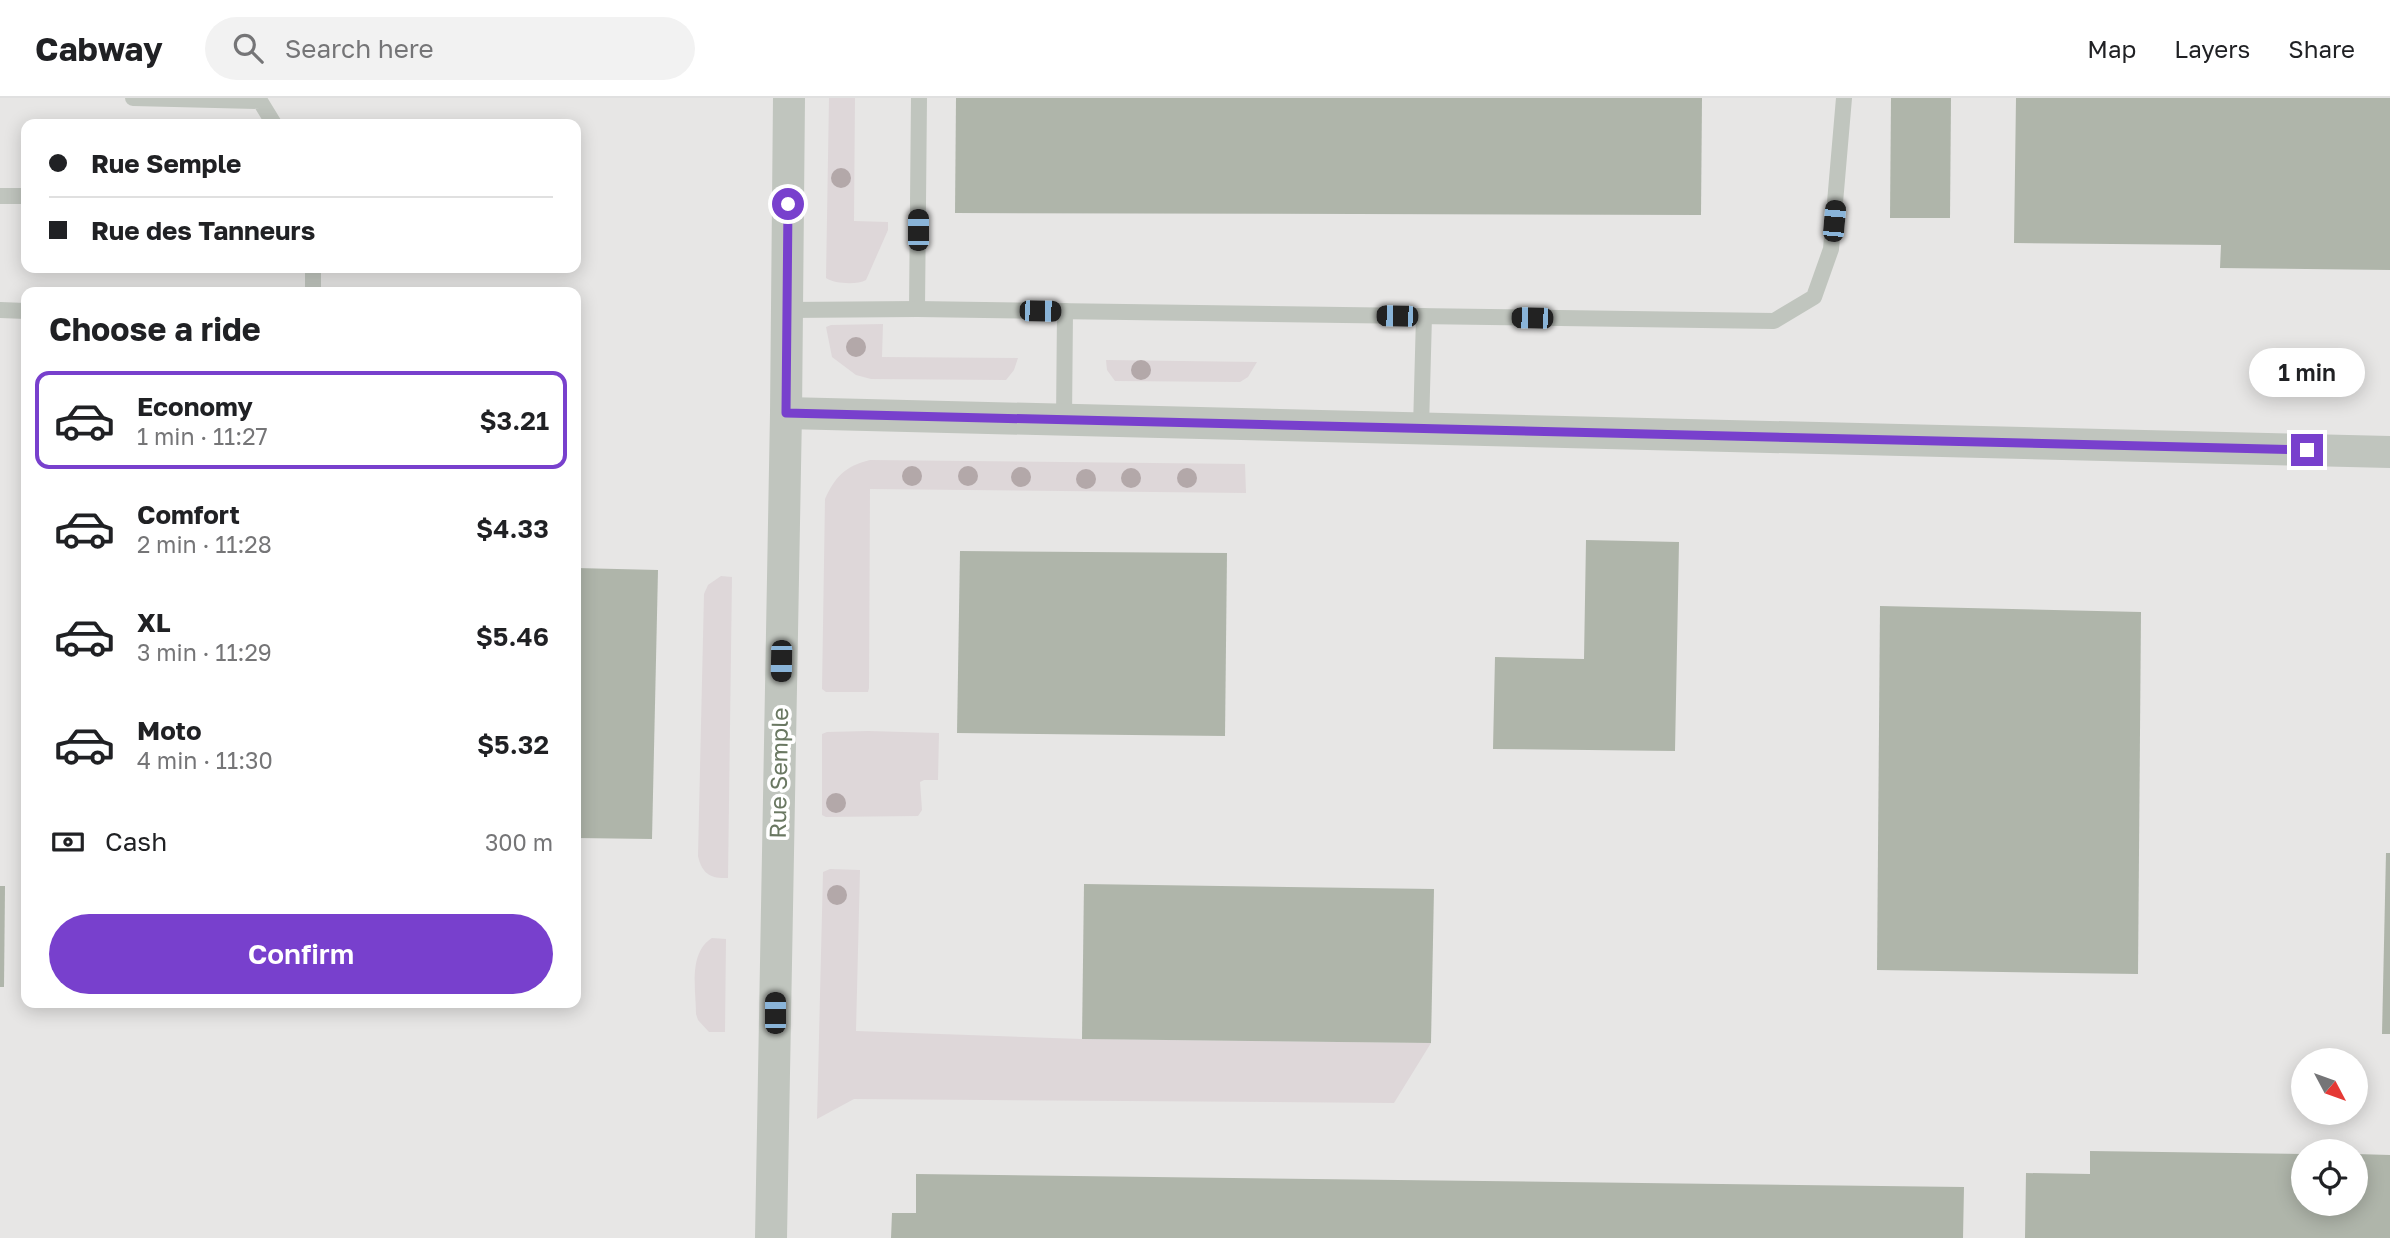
<!DOCTYPE html>
<meta charset="utf-8">
<style>
body{margin:0;font-family:"Golos Text",sans-serif;background:#f2f2f2;color:#202124;height:100vh;display:flex;flex-direction:column;font-size:26px;white-space:nowrap}
*{box-sizing:border-box;margin:0}
p{font-size:23px;color:#757577}
.icon{flex:none;width:38px;height:38px;fill:none;stroke:currentColor;stroke-width:2;stroke-linecap:round;stroke-linejoin:round}
.map{position:relative;flex:1;overflow:hidden}
.panel{position:absolute;left:21px;top:189px;width:560px;height:721px;display:flex;flex-direction:column;background:#fff;border-radius:14px;box-shadow:0 4px 18px #0003}
.panel>*{flex:none}
.guide{position:absolute;left:21px;top:21px;width:560px;height:154px;border-radius:14px;box-shadow:0 4px 18px #0003;display:grid;align-content:center;height:154px;padding:0 28px;background:#fff}
.needle{width:46px;rotate:131deg}
.buttons{position:absolute;left:2291px;top:950px;display:grid;gap:14px}
.buttons a{display:grid;place-items:center;width:77px;height:77px;border-radius:50%;background:#fff;box-shadow:0 4px 18px #0003;font-size:35px}
.end{position:absolute;width:32px;height:32px;margin:-16px;border:9px solid #7840cd;background:#fff;box-shadow:0 0 0 4px #fff}
.from{border-radius:50%}
.bubble{position:absolute;height:49px;border-radius:24px;background:#fff;box-shadow:0 4px 18px #0003;font-size:23px;font-weight:600;line-height:49px;text-align:center}
.car{position:absolute;width:21px;height:42px;margin:-21px -10px;border-radius:9px;box-shadow:0 0 5px 2px #0007;background:linear-gradient(#222 24%,#8ab4d8 0 40%,#222 0 76%,#8ab4d8 0 86%,#222 0)}
.guide b{display:flex;align-items:center;gap:24px;height:66px;font-size:26px}
.guide b+b{border-top:2px solid #e0e0e0}
.guide i{width:18px;height:18px;background:#202124}
ul{padding:0;list-style:none}
li{display:flex;align-items:center;gap:21px;height:98px;margin:0 14px 10px;padding:0 14px;border:4px solid transparent;border-radius:14px}
li div{flex:1}
li b{display:block;font-size:26px}
li em{font-style:normal;font-weight:600}
li.selected{border-color:#7840cd}
li>.icon{width:63px;height:63px;stroke-width:1.5}
h2{padding:0 28px;font-size:32px;line-height:84px}
.pay{display:flex;align-items:center;gap:18px;height:77px;padding:0 28px;font-size:26px}
.pay p{margin-inline-start:auto}
.primary-button{display:flex;gap:14px;margin-top:auto;padding:14px 28px}
.primary-button a{flex:1;height:80px;border-radius:42px;background:#7840cd;color:#fff;font-size:28px;font-weight:600;line-height:80px;text-align:center}
header{display:flex;align-items:center;gap:42px;box-sizing:border-box;height:98px;padding:0 35px;background:#fff;border-bottom:2px solid #e0e0e0}
header strong{font-size:33px}
nav{display:flex;gap:38px;margin-inline-start:auto;font-size:24px}
.search{width:490px;height:63px;background:#f2f2f2;display:flex;align-items:center;gap:18px;box-sizing:border-box;padding:0 24px;border-radius:38px;color:#757577;font-size:26px}
.map>svg:first-child{display:block}
.built{fill:#e7e6e5;fill-rule:evenodd}
.green{fill:#ded7d9}
.building{fill:#afb5aa}
.lines{fill:none;stroke-linecap:round;stroke-linejoin:round}
.lane{stroke:#c0c5be;stroke-width:16}
.street{stroke:#c0c5be;stroke-width:32}
.tree{fill:#b3a8a9}
.route{stroke:#7840cd;stroke-width:9}
.labels{text-anchor:middle;stroke-width:7;stroke-linejoin:round;paint-order:stroke}
.street-label{font-size:23px;fill:#6a7862;stroke:#fff}
</style>
<header>
<strong>Cabway</strong>
<div class="search"><svg class="icon" aria-label="search" viewBox="0 0 24 24"><circle cx="10" cy="10" r="6"/><path d="M15 15l6 6"/></svg>Search here</div>
<nav><a>Map</a><a>Layers</a><a>Share</a></nav>
</header>
<div class="map">
<svg width="2390" height="1140" viewBox="0 0 2390 1140">
<rect width="100%" height="100%" fill="#f8f6f7"/>
<path class="built" d="M0,0H2390V1140H0ZM26,26H576V170H26ZM26,194H576V905H26ZM2303,962H2356V1015H2303ZM2303,1054H2356V1106H2303Z"/>
<g class="green">
<path d="M829,0H855L854,123L888,124V132L866,182C857,187 835,186 826,180Z"/>
<path d="M883,226L882,259L1018,260L1014,272L1006,282L871,281L856,277L832,259L826,229L831,227Z"/>
<path d="M1106,262L1257,264L1248,279L1240,284L1115,283L1107,272Z"/>
<path d="M870,362L1245,366L1246,395L870,391L869,590L868,594H826L822,591L825,401C835,379 845,368 870,362Z"/>
<path d="M721,478L732,479L728,780C711,781 702,776 698,758L704,496L708,487Z"/>
<path d="M868,633L939,635L938,682H924L920,684L922,712L918,718L826,719L822,717V636L827,634Z"/>
<path d="M830,771L860,772L856,933L1082,941L1431,945L1394,1005L854,1001L817,1021L823,774Z"/>
<path d="M712,840L726,841L725,934H709L698,922L696,916C696,892 688,855 712,840Z"/>
</g>
<g class="building">
<path d="M956,0H1702L1701,117L955,115Z"/>
<path d="M1891,0H1951L1950,120H1890Z"/>
<path d="M2016,0H2390V172L2220,170L2221,147L2014,145Z"/>
<path d="M1586,442L1679,444L1675,653L1493,651L1495,559L1584,561Z"/>
<path d="M960,453L1227,455L1225,638L957,635Z"/>
<path d="M576,470L658,472L652,741L576,740Z"/>
<path d="M1880,508L2141,514L2138,876L1877,872Z"/>
<path d="M2386,755H2390V936H2382Z"/>
<path d="M1084,786L1434,791L1431,945L1082,941Z"/>
<path d="M0,788H5L4,889H0Z"/>
<path d="M2090,1053L2303,1056V1106H2356V1056L2390,1057V1140H2025L2026,1075L2090,1076Z"/>
<path d="M916,1076L1964,1089L1963,1140H891L892,1115H916Z"/>
</g>
<g class="lines">
<g class="lane">
<path d="M133,0L260,3L274,26"/>
<path d="M0,98H26"/>
<path d="M313,194V170"/>
<path d="M917,211L919,0"/>
<path d="M0,212L26,213"/>
<path d="M787,212L917,211L1774,223L1814,199L1831,151L1844,0"/>
<path d="M1064,322L1065,213"/>
<path d="M1421,330L1424,218"/>
</g>
<g class="street">
<path d="M786,315L2390,354"/>
<path d="M771,1140L786,315L789,0"/>
</g>
</g>
<g class="tree">
<circle cx="841" cy="80" r="10"/>
<circle cx="856" cy="249" r="10"/>
<circle cx="1141" cy="272" r="10"/>
<circle cx="912" cy="378" r="10"/>
<circle cx="968" cy="378" r="10"/>
<circle cx="1021" cy="379" r="10"/>
<circle cx="1131" cy="380" r="10"/>
<circle cx="1187" cy="380" r="10"/>
<circle cx="1086" cy="381" r="10"/>
<circle cx="836" cy="705" r="10"/>
<circle cx="837" cy="797" r="10"/>
</g>
<g class="lines">
<path class="route" d="M788,106L786,315L2307,352"/>
</g>
<g class="labels">
<g class="street-label">
<text transform="translate(779 675) rotate(-89)" y="8">Rue Semple</text>
</g>
</g>
</svg>
<div class="buttons">
<a><svg class="needle" viewBox="-14 -14 28 28"><path d="M0-13l5 13h-10z" fill="#e53935"/><path d="M0 13l5-13h-10z" fill="#757577"/></svg></a>
<a><svg class="icon" aria-label="locate" viewBox="0 0 24 24"><circle cx="12" cy="12" r="6"/><path d="M12 2v4M12 18v4M2 12h4M18 12h4"/></svg></a>
</div>
<i class="end from" style="left:788px;top:106px"></i>
<i class="end" style="left:2307px;top:352px"></i>
<div class="bubble" style="left:2249px;top:250px;width:116px">1 min</div>
<i class="car" style="left:1834px;top:123px;rotate:5deg"></i>
<i class="car" style="left:918px;top:132px;rotate:0deg"></i>
<i class="car" style="left:1040px;top:213px;rotate:91deg"></i>
<i class="car" style="left:1397px;top:218px;rotate:271deg"></i>
<i class="car" style="left:1532px;top:220px;rotate:271deg"></i>
<i class="car" style="left:781px;top:563px;rotate:181deg"></i>
<i class="car" style="left:775px;top:915px;rotate:0deg"></i>
<div class="guide">
<b><i class="from"></i>Rue Semple</b>
<b><i></i>Rue des Tanneurs</b>
</div>
<section class="panel">
<h2>Choose a ride</h2>
<ul>
<li class="selected"><svg class="icon" aria-label="car" viewBox="0 0 24 24"><path d="M5 17H2v-5l4-1 3-4h7l3 4 3 1v5h-3M9 17h6M6 11h13"/><circle cx="7" cy="17" r="2"/><circle cx="17" cy="17" r="2"/></svg><div><b>Economy</b><p>1 min · 11:27</p></div><em>$3.21</em></li>
<li><svg class="icon" aria-label="car" viewBox="0 0 24 24"><path d="M5 17H2v-5l4-1 3-4h7l3 4 3 1v5h-3M9 17h6M6 11h13"/><circle cx="7" cy="17" r="2"/><circle cx="17" cy="17" r="2"/></svg><div><b>Comfort</b><p>2 min · 11:28</p></div><em>$4.33</em></li>
<li><svg class="icon" aria-label="car" viewBox="0 0 24 24"><path d="M5 17H2v-5l4-1 3-4h7l3 4 3 1v5h-3M9 17h6M6 11h13"/><circle cx="7" cy="17" r="2"/><circle cx="17" cy="17" r="2"/></svg><div><b>XL</b><p>3 min · 11:29</p></div><em>$5.46</em></li>
<li><svg class="icon" aria-label="car" viewBox="0 0 24 24"><path d="M5 17H2v-5l4-1 3-4h7l3 4 3 1v5h-3M9 17h6M6 11h13"/><circle cx="7" cy="17" r="2"/><circle cx="17" cy="17" r="2"/></svg><div><b>Moto</b><p>4 min · 11:30</p></div><em>$5.32</em></li>
</ul>
<div class="pay"><svg class="icon" aria-label="cash" viewBox="0 0 24 24"><path d="M3 7h18v10H3z"/><circle cx="12" cy="12" r="2"/></svg>Cash<p>300 m</p></div>
<div class="primary-button"><a>Confirm</a></div>
</section>
</div>
